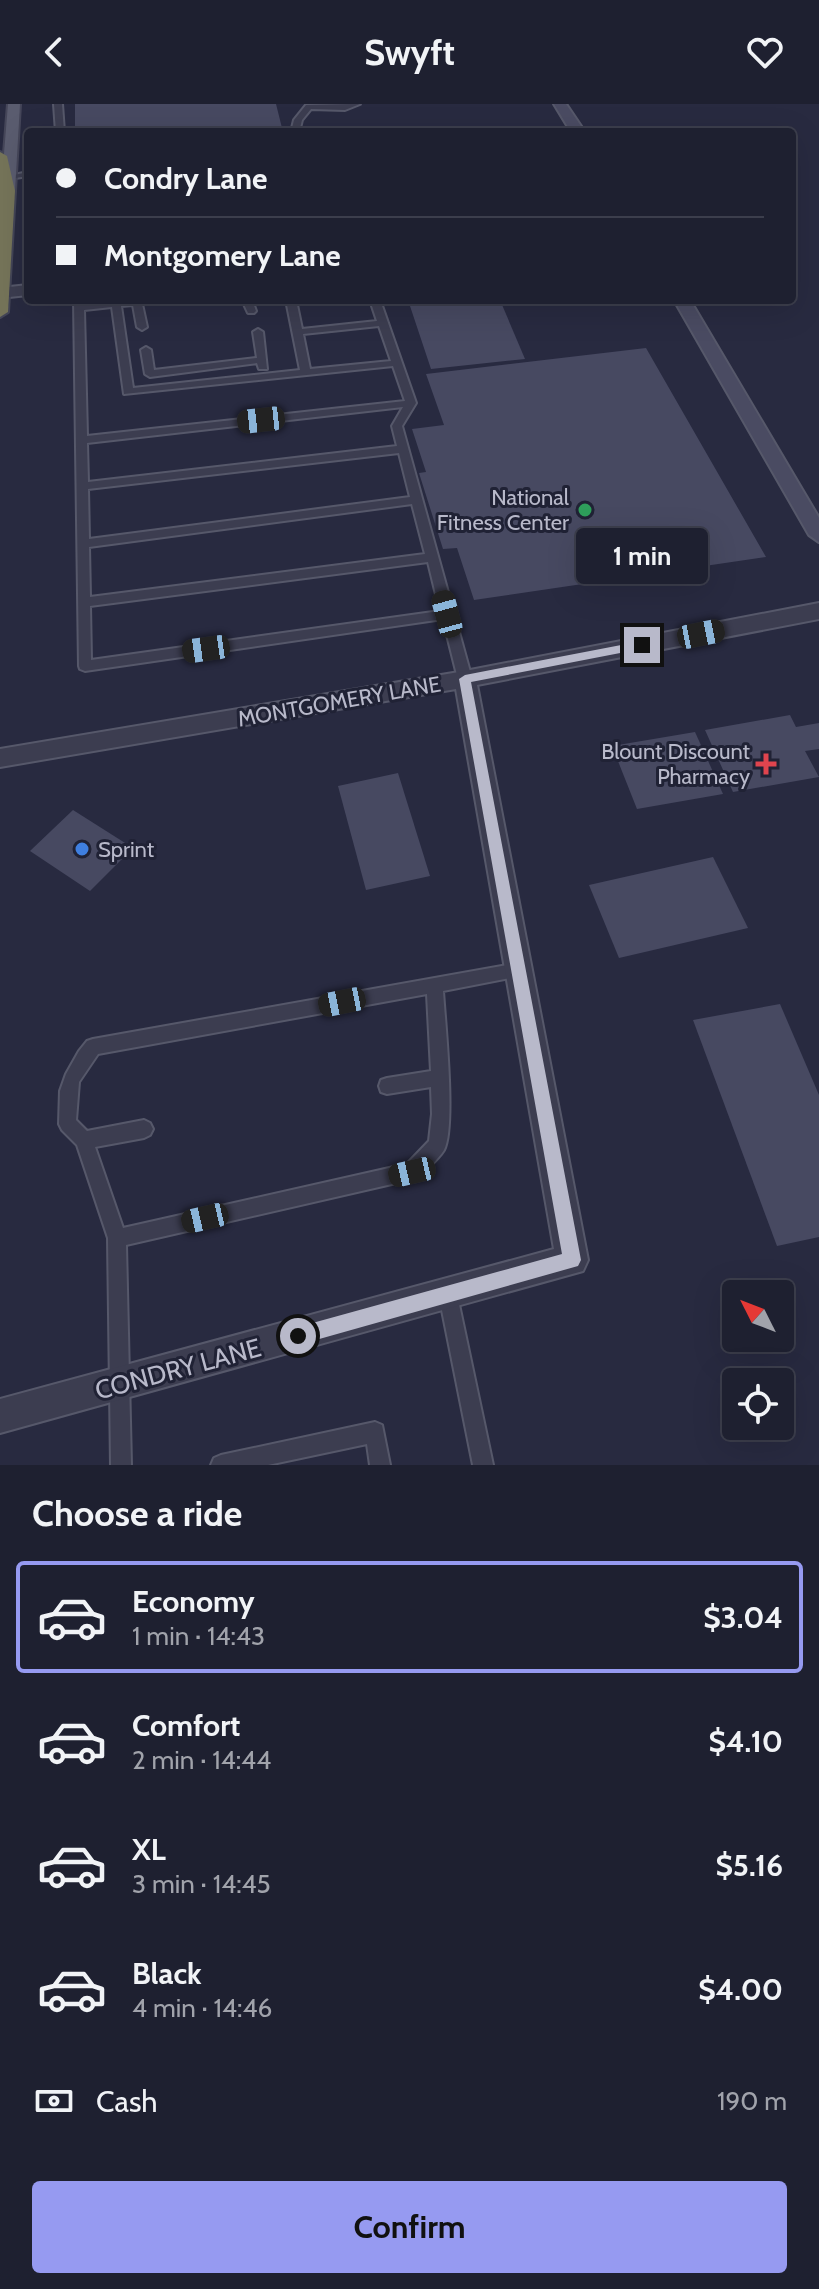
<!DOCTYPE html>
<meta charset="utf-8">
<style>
body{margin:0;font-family:Cabin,sans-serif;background:#2b2d3c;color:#f1f3f6;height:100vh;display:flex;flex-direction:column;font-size:30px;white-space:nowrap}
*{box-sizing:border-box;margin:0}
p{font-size:26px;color:#a1a3ab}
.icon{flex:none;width:44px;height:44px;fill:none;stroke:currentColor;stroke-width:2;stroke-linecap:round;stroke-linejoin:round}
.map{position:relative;height:1361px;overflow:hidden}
.sheet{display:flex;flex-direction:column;background:#1e2030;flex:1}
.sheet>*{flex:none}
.guide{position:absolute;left:24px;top:24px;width:772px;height:176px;border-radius:8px;box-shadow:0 8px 32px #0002,0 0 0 2px #3c3e4c;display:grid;align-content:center;height:176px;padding:0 32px;background:#1e2030}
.needle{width:52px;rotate:312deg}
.buttons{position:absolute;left:722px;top:1176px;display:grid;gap:16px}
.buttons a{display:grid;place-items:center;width:72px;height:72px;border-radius:8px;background:#1e2030;box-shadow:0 8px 32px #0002,0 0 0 2px #3c3e4c;font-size:40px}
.end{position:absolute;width:36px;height:36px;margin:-18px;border:10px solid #b8b9ca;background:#111;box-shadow:0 0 0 4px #111}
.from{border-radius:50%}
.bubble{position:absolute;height:56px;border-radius:8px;background:#1e2030;box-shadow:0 8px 32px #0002,0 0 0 2px #3c3e4c;font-size:26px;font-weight:800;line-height:56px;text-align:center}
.car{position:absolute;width:24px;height:48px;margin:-24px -12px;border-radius:10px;box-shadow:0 0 6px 2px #0007;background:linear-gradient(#222 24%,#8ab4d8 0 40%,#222 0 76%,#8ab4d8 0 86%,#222 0)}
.guide b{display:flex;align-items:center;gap:28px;height:76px;font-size:30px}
.guide b+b{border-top:2px solid #3c3e4c}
.guide i{width:20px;height:20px;background:#f1f3f6}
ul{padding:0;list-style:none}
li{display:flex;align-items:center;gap:24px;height:112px;margin:0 16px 12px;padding:0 16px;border:4px solid transparent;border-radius:8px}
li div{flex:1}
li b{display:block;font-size:30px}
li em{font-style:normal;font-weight:800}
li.on{border-color:#969af1}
li>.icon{width:72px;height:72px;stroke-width:1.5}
h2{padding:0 32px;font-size:36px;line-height:96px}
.pay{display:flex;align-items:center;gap:20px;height:88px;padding:0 32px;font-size:30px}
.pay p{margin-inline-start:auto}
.cta{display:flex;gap:16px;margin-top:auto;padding:16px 32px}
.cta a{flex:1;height:92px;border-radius:8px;background:#969af1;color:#111;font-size:32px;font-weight:800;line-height:92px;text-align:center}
header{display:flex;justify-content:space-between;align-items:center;height:104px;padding:0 32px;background:#1e2030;font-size:36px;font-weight:800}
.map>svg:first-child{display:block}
.building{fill:#474961}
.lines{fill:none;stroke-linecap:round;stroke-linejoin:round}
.lane-casing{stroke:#56586a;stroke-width:4}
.street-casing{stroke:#56586a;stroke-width:4}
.secondary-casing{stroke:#56586a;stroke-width:4}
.primary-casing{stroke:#454659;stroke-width:4}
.highway-casing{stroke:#434557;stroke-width:4}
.lane{fill:#3c3d50;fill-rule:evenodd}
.street{fill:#3c3d50;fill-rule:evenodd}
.secondary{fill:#4a4b62;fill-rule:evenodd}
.primary{fill:#5a5c6f;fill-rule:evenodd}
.highway{fill:#757459;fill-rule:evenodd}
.route{fill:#b8b9ca}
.leisure-dot{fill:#2e9e5b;stroke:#202235;stroke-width:3}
.health-dot{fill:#e0444e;stroke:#202235;stroke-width:3}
.shop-dot{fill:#3f7fe0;stroke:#202235;stroke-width:3}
.labels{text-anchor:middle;stroke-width:6;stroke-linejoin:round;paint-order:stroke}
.poi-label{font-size:22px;fill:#b8b9ca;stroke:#202235;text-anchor:end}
.street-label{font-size:22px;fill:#b8b9ca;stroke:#202235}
.near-street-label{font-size:26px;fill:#b8b9ca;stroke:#202235}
</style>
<header><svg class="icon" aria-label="back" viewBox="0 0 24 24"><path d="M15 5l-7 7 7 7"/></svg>Swyft<svg class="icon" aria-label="heart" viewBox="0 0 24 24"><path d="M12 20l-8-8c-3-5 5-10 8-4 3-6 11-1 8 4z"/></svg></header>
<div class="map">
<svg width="819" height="1361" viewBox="0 0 819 1361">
<rect width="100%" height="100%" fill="#282a40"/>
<g class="building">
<path d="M75,0H276L283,28H75Z"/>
<path d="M408,196H500L525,255L431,265Z"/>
<path d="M646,244L766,453L474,496L457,444L443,445L419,369L426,368L412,325L444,321L426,270Z"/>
<path d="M790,611L796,623L819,619V645L805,647L819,673L733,688L705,626Z"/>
<path d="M695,628L723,690L637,705L612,642Z"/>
<path d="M398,669L430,772L366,786L338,682Z"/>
<path d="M73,706L133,744L90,787L30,747Z"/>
<path d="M713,753L748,824L619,854L589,781Z"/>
<path d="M780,900L819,991V1133L777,1142L693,916Z"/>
</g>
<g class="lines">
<defs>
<g id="lane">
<path d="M54,0H62L64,28H56Z"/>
<path d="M349,0H360L345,6L311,5L302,16L299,28H291L294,16L306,1Z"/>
<path d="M28,68V72L9,75L5,73Z"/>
<path d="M74,196H84V201L116,196H158L142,200L147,223L142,226L137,223L133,201L121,202L133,284L300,266L286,196H296L302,225L377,217L370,196H380L416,299L402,322L472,575L470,578L465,580L458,575L443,515L85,567L80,565L79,562ZM112,203L124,290L393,262L405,297L87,332L84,206ZM379,222L391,257L310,265L303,230ZM403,303L392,322L397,342L88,378L87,339ZM399,349L410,393L89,435L88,385ZM412,400L425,450L90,493L89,443ZM428,458L440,507L91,556L90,502Z"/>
<path d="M242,196H252L256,207L254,209H248Z"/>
<path d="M258,225L263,228L267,265H259L257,259L150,273L145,270L141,246L146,243L151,246L154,266L257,254L253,228Z"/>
<path d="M519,859L525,861L527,866L525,871L443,887C445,918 456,1023 444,1046C438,1056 426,1065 418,1074L126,1141L131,1361H111L108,1134L77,1041L62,1026L59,1020L60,987L66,970L79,947L87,937L93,935ZM427,890L431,967L387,974L381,976L379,982L381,988L387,990L431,983L432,1010L429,1037L407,1060L123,1124L95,1043L144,1034L150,1031L153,1025L150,1019L144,1016L87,1027L76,1016L79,978L98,950Z"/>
<path d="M448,1182L455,1184L457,1191L493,1361H473L439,1191L441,1184Z"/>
<path d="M375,1318L382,1321L390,1361H370L367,1340L268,1361H211L214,1354L221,1351Z"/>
</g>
<g id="street">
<path d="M28,181V191L0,194V184Z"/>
<path d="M819,499V515L477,581L588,1156L583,1167L0,1329V1295L554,1145L456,585L0,663V645L465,567Z"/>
</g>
<g id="secondary">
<path d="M554,0H566L585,28H571Z"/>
<path d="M674,196H690L819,414V438L809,431Z"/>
</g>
<path id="primary" d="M8,0H20L15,87L8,91L1,87Z"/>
<path id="highway" d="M0,48L7,52L15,87L8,208L0,213Z"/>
</defs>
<use href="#lane" class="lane-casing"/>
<use href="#street" class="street-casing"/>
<use href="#secondary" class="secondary-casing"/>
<use href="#primary" class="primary-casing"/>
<use href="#highway" class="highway-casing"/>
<use href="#lane" class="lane"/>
<use href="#street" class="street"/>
<use href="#secondary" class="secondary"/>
<use href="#primary" class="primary"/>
<use href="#highway" class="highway"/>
</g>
<path class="route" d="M642,537L646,538V544L471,578L581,1156L578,1162L298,1241L291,1238L289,1232L291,1225L298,1223L562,1150L459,575L465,571Z"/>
<circle class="leisure-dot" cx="585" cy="406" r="8"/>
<path class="health-dot" d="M762 648h8v8h8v8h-8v8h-8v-8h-8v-8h8z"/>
<circle class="shop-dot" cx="82" cy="745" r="8"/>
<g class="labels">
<g class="poi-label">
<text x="569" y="401">National<tspan x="569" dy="25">Fitness Center</tspan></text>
<text x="750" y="655">Blount Discount<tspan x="750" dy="25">Pharmacy</tspan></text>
<text x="98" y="753" text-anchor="start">Sprint</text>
</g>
<g class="street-label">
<text transform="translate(339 597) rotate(-10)" y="8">MONTGOMERY LANE</text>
</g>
<g class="near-street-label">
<text transform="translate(178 1265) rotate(-15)" y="9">CONDRY LANE</text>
</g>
</g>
</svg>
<div class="buttons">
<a><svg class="needle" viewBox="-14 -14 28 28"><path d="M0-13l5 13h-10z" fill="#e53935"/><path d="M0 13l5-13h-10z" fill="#a1a3ab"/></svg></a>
<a><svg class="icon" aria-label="locate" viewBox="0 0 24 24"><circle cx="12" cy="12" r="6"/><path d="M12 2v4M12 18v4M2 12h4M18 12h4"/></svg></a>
</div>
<i class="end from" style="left:298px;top:1232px"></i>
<i class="end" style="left:642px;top:541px"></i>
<div class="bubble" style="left:576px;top:424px;width:132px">1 min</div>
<i class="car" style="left:261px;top:316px;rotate:264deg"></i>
<i class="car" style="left:447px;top:510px;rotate:345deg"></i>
<i class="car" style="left:701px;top:530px;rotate:79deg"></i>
<i class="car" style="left:206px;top:545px;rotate:262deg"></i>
<i class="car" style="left:342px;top:898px;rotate:259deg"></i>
<i class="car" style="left:412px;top:1068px;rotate:257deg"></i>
<i class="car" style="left:205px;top:1114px;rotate:257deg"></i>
<div class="guide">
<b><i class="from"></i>Condry Lane</b>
<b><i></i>Montgomery Lane</b>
</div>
</div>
<section class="sheet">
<h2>Choose a ride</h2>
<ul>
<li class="on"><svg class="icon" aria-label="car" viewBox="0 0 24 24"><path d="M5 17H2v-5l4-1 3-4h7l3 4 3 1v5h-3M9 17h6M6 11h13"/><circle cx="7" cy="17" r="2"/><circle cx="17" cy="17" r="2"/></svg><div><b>Economy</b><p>1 min · 14:43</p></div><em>$3.04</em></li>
<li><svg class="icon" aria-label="car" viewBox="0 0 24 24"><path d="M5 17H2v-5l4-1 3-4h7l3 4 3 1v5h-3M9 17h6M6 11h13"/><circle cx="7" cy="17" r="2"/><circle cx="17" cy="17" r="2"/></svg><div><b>Comfort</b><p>2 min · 14:44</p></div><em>$4.10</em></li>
<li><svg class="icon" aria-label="car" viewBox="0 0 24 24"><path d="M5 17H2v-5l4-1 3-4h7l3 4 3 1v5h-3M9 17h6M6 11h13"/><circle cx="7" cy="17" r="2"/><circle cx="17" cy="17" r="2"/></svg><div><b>XL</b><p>3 min · 14:45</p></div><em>$5.16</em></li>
<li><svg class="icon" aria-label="car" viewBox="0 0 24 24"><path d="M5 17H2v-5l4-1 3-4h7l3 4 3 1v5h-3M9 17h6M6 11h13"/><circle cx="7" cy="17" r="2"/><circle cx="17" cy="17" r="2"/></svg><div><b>Black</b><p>4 min · 14:46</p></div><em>$4.00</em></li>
</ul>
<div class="pay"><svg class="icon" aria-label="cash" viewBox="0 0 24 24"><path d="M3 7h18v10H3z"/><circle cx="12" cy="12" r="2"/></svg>Cash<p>190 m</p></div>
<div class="cta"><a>Confirm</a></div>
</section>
